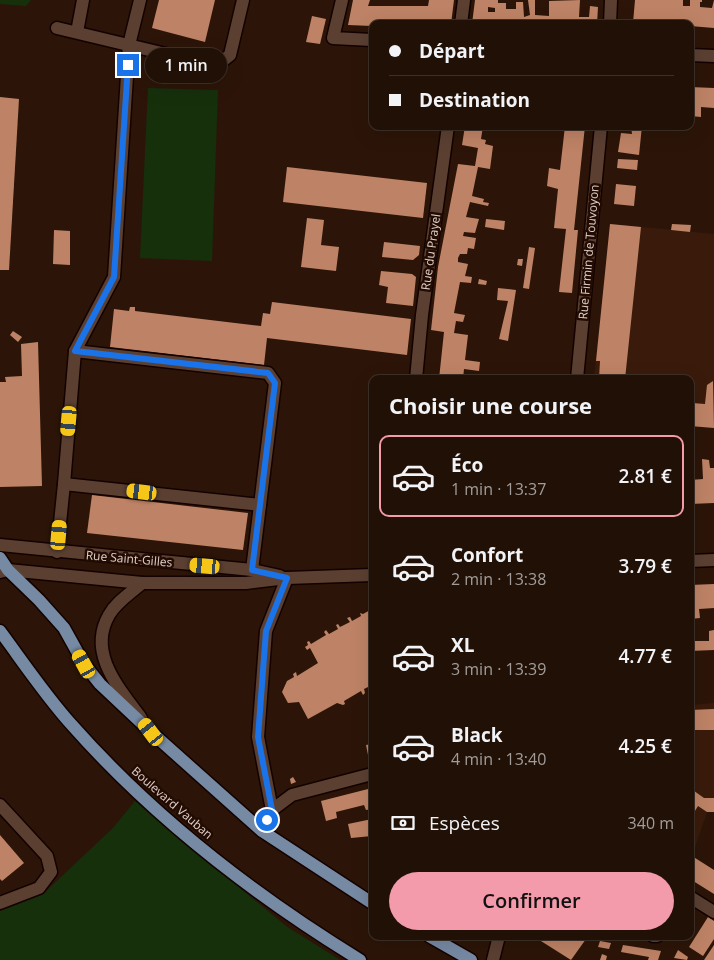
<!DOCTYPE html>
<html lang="fr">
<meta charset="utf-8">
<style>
body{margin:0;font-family:"Open Sans",sans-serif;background:#2d1e14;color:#f1f3f6;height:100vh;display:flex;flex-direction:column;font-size:19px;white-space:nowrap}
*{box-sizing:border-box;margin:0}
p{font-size:16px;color:#a29d9b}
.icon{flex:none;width:28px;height:28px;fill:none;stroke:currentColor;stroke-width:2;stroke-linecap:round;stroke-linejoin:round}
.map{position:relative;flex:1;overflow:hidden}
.panel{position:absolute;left:369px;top:375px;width:325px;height:565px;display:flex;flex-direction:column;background:#211006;border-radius:10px;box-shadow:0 5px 20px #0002,0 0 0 1px #3e3028}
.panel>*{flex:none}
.top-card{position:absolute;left:369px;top:20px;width:325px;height:110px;border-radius:10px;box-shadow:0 5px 20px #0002,0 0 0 1px #3e3028;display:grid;align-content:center;height:110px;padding:0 20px;background:#211006}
.end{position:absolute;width:22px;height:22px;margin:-11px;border:6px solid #1a73e8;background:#fff;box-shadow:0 0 0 2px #fff}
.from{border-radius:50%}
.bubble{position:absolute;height:35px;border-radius:18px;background:#211006;box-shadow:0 5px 20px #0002,0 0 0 1px #3e3028;font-size:16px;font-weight:600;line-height:35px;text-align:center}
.car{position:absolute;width:15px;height:30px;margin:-15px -8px;border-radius:6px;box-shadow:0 0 4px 1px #0007;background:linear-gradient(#f5c518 24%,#345 0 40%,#f5c518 0 76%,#345 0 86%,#f5c518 0)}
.top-card b{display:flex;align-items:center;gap:18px;height:48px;font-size:19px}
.top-card b+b{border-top:1px solid #3e3028}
.top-card i{width:12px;height:12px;background:#f1f3f6}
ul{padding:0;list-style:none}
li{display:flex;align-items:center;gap:15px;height:82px;margin:0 10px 8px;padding:0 10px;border:2px solid transparent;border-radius:10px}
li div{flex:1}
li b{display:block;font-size:19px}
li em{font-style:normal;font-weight:600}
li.active{border-color:#f39aab}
li>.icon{width:45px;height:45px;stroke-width:1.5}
h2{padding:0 20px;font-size:22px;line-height:60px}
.pay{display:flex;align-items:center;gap:12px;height:55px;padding:0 20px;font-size:19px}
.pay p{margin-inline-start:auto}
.primary-button{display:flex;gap:10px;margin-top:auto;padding:10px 20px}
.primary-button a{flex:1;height:58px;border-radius:30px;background:#f39aab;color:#111;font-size:20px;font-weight:600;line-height:58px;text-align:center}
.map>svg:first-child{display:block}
.built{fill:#3a1b0b}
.green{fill:#16300c}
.building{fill:#be8366;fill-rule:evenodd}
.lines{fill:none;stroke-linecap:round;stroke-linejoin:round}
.minor-casing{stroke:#130200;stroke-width:15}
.major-casing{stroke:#130200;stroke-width:15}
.minor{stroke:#5b4032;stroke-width:12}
.major{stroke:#778aa3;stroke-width:12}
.route{stroke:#1a73e8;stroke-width:6}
.labels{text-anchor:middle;stroke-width:5;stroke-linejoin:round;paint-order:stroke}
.street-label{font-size:12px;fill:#e0cfc7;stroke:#220b02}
</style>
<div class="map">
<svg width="714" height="960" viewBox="0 0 714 960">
<rect width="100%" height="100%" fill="#2c1508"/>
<g class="built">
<path d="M610,224L714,234V428L690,426V379H594Z"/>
<path d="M714,703V812H707L690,862V705Z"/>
</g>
<g class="green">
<path d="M0,0H31L26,6L0,4Z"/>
<path d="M148,88L218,90L212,261L140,258Z"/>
<path d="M135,801L286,926L340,960H0V911L44,893L113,828Z"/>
</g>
<g class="building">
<path d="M159,0H215L205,42L152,28Z"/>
<path d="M353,0H370L368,6H428L429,0H454L451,24H372V26L348,25Z"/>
<path d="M475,0H498V3H506V9H516V2H523L524,17L530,15L528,0H535V15L549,16V1L580,0L579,17H589L590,6L598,7L597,24H472ZM488,7L495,8V12H488Z"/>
<path d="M635,0H683V6H690V0H702V2H700V7L712,8L714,0V28L690,26V24L633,23Z"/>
<path d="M312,16L326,19L320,44L306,42Z"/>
<path d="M690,87L714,88V108L701,107V117L690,116Z"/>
<path d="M0,97L19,99L9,270H0Z"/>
<path d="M465,126H483L481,139L486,140L485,144L493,146L490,169L478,167L472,196L484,199L483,202L489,203L488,206L470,202L466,217L479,219L475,233L464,232L463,236L476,238L474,249L468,248L467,254H460L458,258V262L468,264L465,276L472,277L471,283L460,282L454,313L465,315L463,322L456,321L454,333L468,335L465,360L480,362L479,371L464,369L463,379H439L444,332L431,330L438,267L458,164L475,166L478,148L462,145Z"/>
<path d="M565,126H585L574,230H578L572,293L559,292L566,229L554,228L558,189L547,186L549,168L560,170Z"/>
<path d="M631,126H642L639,155L618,152L621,133L632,134Z"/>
<path d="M618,159L638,160L637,170L617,168Z"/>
<path d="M287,167L427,183L423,218L283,202Z"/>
<path d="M616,184L636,186L634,206L614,204Z"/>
<path d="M307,218L324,220L321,245L339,247L336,271L301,267Z"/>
<path d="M486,219L505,221L504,230L485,227Z"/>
<path d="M610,224L641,227L625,379H599L600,361H596Z"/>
<path d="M672,224L691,225L690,232L671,230Z"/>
<path d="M54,230L70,231V265L53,264Z"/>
<path d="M384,242L420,246L419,255L413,260L382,257Z"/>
<path d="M529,247L535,248L529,289L523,288Z"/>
<path d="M518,259H523L522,266L517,265Z"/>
<path d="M381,271L412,274L416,277L413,306L386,303L388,287L379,285Z"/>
<path d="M479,279L487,281L486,285L478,284Z"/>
<path d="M498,288L516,290L508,341L499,339L508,301L497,300Z"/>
<path d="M272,302L411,319L407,355L267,338L264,365L110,347L114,309L129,311L130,307H135V311L261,326L263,313L270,314Z"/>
<path d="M13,331L22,337L18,342L10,335Z"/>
<path d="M38,342L42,486L0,487V382H6L5,377L22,376L21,344Z"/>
<path d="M713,381L714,428L690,426L692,403L705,404L707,385Z"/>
<path d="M702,459L709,460L710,468H714V503L690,504V480L703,479Z"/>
<path d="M92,495L248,513L243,550L87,533Z"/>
<path d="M714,584V608L699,609L700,618L690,619V585Z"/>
<path d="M372,609V685L364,689L365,693L363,695L361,691L344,701L345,704L343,705L337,703L308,719L299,702L288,703L282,692L287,681L294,677L293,674L296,672L297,676L318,663L310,648L307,650L305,647L308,645L307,642L309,641L311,644L326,635L324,632L326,630L329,634L338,629L336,625L338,624L340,627L350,622L347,618L350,617L352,621L361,616L360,613L363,614Z"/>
<path d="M714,630V650L690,651V641H709V631Z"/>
<path d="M714,709V730H690V710Z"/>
<path d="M372,744V764L370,765L366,745Z"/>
<path d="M293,777L296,782L291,784L290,779Z"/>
<path d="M372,788V809L366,810L364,805L336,812L337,818L326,821L321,801Z"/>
<path d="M690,788L704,798H714V812H707L698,806L690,819Z"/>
<path d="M372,819V836L351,838L348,824Z"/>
<path d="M0,835L24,863L2,881L0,879Z"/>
<path d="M690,851L693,853L692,856L714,870V894L690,879Z"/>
<path d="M708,917L714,921V939L703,956L689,947Z"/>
<path d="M533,936H570L586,939L571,960Z"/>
<path d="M600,941L611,943L609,949L598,947Z"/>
<path d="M623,945L661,951L658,960H648L649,957L621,952Z"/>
<path d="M714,945V960H704Z"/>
<path d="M678,950L688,957L687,960L674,958Z"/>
<path d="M602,954L607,956L606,960H600Z"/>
</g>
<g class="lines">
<defs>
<g id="minor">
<path d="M140,0L129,45L114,277L75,351L64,484L260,505"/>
<path d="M342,0L333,38L372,40"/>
<path d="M461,24L464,0"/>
<path d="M610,24L611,0"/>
<path d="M57,28L216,66L230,55L243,0"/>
<path d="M77,32L83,0"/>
<path d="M690,55L714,56"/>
<path d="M75,351L268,373L275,383L252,570"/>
<path d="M416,379L422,315L448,126"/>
<path d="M577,379L601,126"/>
<path d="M0,545L252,570L280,576"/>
<path d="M57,552L64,484"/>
<path d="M690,561L714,560"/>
<path d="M0,572L8,570L142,583H246L287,578L372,575"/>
<path d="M141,718C119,688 87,653 109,615C116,602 131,593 142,583"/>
<path d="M0,805L47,856L51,872L39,888L0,903"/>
<path d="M272,810L292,795L372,774"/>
<path d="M262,831L272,810L258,737L266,631L287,578"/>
<path d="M690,897L714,912"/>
<path d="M653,936H657"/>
<path d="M493,960L499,936"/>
</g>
<g id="major">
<path d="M0,558L8,570L39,600L64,628L84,664L100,684L151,732L262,831L372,903"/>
<path d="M0,631C23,662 45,695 71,724C154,818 254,895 360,960"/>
<path d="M429,936L471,960"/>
</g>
</defs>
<use href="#minor" class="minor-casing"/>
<use href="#major" class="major-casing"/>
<use href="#minor" class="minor"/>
<use href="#major" class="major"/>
</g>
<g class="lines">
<path class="route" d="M128,65L114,277L75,351L268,373L275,383L252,570L287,578L266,631L258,737L272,810L267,820"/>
</g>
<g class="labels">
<g class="street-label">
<text transform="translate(431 252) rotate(-82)" y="4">Rue du Prayel</text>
<text transform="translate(589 252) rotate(-85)" y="4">Rue Firmin de Touvoyon</text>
<text transform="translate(129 559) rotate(5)" y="4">Rue Saint-Gilles</text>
<text transform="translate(172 803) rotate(41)" y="4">Boulevard Vauban</text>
</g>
</g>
</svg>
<i class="end from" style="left:267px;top:820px"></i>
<i class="end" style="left:128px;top:65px"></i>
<div class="bubble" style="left:145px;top:48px;width:82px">1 min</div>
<i class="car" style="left:69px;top:421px;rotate:185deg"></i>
<i class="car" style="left:142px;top:492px;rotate:277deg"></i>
<i class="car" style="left:59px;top:535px;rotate:5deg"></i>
<i class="car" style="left:205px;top:566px;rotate:275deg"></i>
<i class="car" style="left:84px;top:664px;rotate:331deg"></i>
<i class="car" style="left:151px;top:732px;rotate:323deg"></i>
<div class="top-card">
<b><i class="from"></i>Départ</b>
<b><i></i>Destination</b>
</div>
<section class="panel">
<h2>Choisir une course</h2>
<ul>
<li class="active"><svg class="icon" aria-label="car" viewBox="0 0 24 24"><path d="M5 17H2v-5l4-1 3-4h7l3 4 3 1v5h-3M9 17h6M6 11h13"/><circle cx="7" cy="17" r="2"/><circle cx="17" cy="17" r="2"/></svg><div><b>Éco</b><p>1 min · 13:37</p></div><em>2.81 €</em></li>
<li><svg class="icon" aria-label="car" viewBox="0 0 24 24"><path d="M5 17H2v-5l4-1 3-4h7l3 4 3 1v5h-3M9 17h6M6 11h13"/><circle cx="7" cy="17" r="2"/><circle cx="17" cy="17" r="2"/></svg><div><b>Confort</b><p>2 min · 13:38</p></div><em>3.79 €</em></li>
<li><svg class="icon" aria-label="car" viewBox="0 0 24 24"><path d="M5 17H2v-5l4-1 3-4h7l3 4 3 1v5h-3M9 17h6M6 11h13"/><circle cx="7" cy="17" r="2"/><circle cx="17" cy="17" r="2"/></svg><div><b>XL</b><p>3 min · 13:39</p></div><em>4.77 €</em></li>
<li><svg class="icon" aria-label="car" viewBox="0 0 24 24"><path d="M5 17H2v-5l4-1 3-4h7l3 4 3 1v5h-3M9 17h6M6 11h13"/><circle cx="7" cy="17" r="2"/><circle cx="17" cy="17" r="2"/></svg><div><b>Black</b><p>4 min · 13:40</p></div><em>4.25 €</em></li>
</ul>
<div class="pay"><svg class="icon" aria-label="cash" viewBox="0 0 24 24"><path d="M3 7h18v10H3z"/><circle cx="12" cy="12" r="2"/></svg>Espèces<p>340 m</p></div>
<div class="primary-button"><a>Confirmer</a></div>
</section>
</div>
